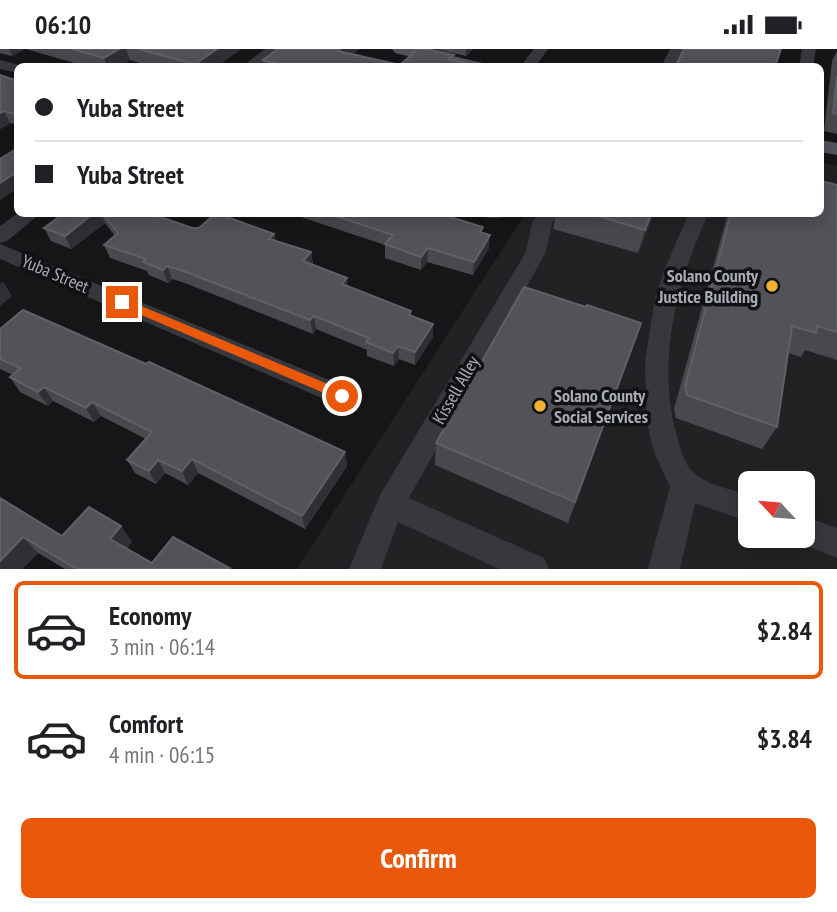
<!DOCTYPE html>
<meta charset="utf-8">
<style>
body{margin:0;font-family:"PT Sans Narrow",sans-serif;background:#f6f6f6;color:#202124;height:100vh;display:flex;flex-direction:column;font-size:26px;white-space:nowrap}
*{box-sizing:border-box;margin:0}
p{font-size:23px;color:#757577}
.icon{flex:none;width:38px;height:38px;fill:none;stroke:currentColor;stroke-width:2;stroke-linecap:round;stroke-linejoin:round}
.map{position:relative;height:520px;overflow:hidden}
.details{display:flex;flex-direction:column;background:#fff;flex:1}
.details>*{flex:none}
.hud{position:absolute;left:14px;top:14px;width:810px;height:154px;border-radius:10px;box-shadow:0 4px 18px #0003;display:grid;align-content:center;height:154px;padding:0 21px;background:#fff}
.needle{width:46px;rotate:296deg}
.controls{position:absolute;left:738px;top:422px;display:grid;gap:14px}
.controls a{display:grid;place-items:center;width:77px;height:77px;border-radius:10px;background:#fff;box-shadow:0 4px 18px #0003;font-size:35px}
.end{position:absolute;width:32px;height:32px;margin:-16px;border:9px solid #ea580c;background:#fff;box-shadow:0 0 0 4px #fff}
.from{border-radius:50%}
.hud b{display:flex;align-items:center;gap:24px;height:66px;font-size:26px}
.hud b+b{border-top:2px solid #e0e0e0}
.hud i{width:18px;height:18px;background:#202124}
ul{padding:12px 0 0;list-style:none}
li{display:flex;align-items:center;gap:21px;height:98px;margin:0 14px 10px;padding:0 7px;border:4px solid transparent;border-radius:10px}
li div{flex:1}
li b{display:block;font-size:26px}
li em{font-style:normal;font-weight:700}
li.on{border-color:#ea580c}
li>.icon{width:63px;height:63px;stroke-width:1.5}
.cta{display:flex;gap:14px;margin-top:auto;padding:14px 21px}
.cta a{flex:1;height:80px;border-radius:10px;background:#ea580c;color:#fff;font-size:28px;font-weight:700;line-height:80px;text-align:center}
.status{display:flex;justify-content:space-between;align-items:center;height:49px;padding:0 35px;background:#fff;direction:ltr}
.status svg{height:19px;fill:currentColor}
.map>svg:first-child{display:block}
.built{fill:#222225;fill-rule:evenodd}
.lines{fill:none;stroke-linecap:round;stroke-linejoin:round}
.minor{fill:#37383d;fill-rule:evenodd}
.major{fill:#53555c;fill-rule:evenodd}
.wall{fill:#47494d}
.shaded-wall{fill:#2f3033}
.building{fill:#525359;stroke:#5f6168;stroke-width:2}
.route{fill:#ea580c}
.poi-dot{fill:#f2b134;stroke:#111113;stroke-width:2.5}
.labels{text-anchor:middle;stroke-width:7;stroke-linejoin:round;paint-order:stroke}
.street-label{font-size:18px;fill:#a8adb8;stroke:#111113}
.poi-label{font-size:18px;font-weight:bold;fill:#a8adb8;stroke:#111113;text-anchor:end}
</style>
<div class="status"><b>06:10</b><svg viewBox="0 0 49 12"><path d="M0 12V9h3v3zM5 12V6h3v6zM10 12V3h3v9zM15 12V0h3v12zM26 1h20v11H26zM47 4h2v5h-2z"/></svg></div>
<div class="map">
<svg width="837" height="520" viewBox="0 0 837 520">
<rect width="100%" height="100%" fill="#161618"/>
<path class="built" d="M821,113L837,117V520H297L525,165L821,164ZM751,434H803V486H751Z"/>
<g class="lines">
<g class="minor">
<path d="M265,0H281L258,18H241Z"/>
<path d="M534,0H548L535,18H520Z"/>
<path d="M670,0H684L676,18H661Z"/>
<path d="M802,0H816L813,18H799Z"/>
<path d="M0,11L23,17L24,18H18V24L0,20Z"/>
<path d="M18,164H41L7,192L0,194V177Z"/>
<path d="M484,164H504V165L501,169H487Z"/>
<path d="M538,164H558L552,174L546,203L409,449L544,509L549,520H499L398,473L381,520H349L380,446L526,203L532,174Z"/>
<path d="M689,164H709C676,233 656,313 677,388C681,400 683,413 692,422C706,437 733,440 751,447V474L695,454L680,520H648L670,438L654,403L647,374L645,313L655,249L665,219Z"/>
<path d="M0,195L351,340L355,347L351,354L342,357L333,354L0,210Z"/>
<path d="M803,467L837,479V509L792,491L790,486H803Z"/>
</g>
<g class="major">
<path d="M392,0H423L483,14L486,18H452L395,4Z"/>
<path d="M821,91L837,94V106L821,103Z"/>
</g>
</g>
<g class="wall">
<path d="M0,0H25L12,7L0,4Z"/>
<path d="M26,0H241L216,18H153L130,11L119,18H88Z"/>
<path d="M275,0H359L353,5L400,16L454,6L453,11L481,18H264L263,11L275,2Z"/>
<path d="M435,0H473L466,7Z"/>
<path d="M837,2V85L824,82L832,12Z"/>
<path d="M0,26L18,32V76L10,74L0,80Z"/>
<path d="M837,136V311L805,301L801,308L788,304L777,378L762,400L676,369L674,360L728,164H821Z"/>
<path d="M64,164H149L192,179L274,185L276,192L311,203L313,216L347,229L348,237L412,267L433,275V288L415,316L399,310L394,317L367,307V301L316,280L313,285L185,234L172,230L168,234L149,226L147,222L110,209L104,196L115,187L105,174L71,200L51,192L44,179Z"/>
<path d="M289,164H437L482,184L489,199L473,226L427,213L421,221L385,209V196Z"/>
<path d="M556,164H654L638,204L553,180Z"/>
<path d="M586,258L641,274L568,474L435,416L436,394Z"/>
<path d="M0,280L345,403L347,417L305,480L198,424L188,436L165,424L156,435L135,424L127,411L146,390L101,367L94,373L53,352L48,357L20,343L10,328L13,326L0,320Z"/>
<path d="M0,449L62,487L132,493L127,499L152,514L231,520H65L38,504L22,520Z"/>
</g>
<g class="shaded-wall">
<path d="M9,0H25L12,7Z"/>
<path d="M119,0H126L130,11L119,18H107L104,9Z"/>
<path d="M217,0H241L216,18H196L195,15Z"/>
<path d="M340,0H359L339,16L338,2Z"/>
<path d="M466,0H473L466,7Z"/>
<path d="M4,62L10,74L0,80V64Z"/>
<path d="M18,122V139L0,151V134Z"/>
<path d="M94,164H101L105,174L71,200L65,187Z"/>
<path d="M652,164H654L638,204L645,181Z"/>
<path d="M274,185L277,198L269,190Z"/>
<path d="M490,186L489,199L473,226L474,213Z"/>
<path d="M428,199L427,213L421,221V208Z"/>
<path d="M311,203L313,217L303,212Z"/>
<path d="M167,217L172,230L168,234L163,221Z"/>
<path d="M347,229L349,242L342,235Z"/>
<path d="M3,232L12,247L0,257V235Z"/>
<path d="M314,267L316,280L313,285L310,271Z"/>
<path d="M433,275V288L415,316V303Z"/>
<path d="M398,297L399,310L394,317L393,304Z"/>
<path d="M44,338L53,352L48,357L38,343Z"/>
<path d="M92,353L101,367L94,373L86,359Z"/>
<path d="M345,403L347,417L305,480L302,467Z"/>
<path d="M192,410L198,424L188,436L182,422Z"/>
<path d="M158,411L165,424L156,435L149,422Z"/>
<path d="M121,477L132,493L121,506L110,490Z"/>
<path d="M23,488L38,504L22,520H0V512Z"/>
</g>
<g class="building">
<path d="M72,0H119L104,9Z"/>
<path d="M138,0H217L195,15Z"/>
<path d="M278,0H340L338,2L400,16L418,0H427L454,6L449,10L481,18H289L263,11Z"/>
<path d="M684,0H781L775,18H675Z"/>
<path d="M0,26L18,32V66L4,62L0,64Z"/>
<path d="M837,27V65L833,64Z"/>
<path d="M18,99V122L0,134V110Z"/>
<path d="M821,132L837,136V283L817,277L816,284L792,277L777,378L687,346L685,337L731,164H821Z"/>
<path d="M64,164H94L65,187L44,179Z"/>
<path d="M102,164H149L192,179H199L216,164L274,185L269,190L311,203L303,212L347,229L342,235L411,262L409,266L433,275L415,303L398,297L393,304L366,293L369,289L314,267L310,271L181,221L167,217L163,221L143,213L146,210L104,196L118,184Z"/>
<path d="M327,164H437L483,178L480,183L490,186L474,213L428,199L421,208L385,195L393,186Z"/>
<path d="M587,164H652L645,181Z"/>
<path d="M524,238L586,258L587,256L641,274L575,453L436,394Z"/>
<path d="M23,261L146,315L149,313L345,403L302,467L192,410L182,422L158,411L149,422L127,411L152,383L92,353L86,359L44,338L38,343L10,328L21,319L0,310V280Z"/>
<path d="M0,449L62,487L89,458L121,477L110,490L152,514L173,488L231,520H77L23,488L0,512Z"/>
</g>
<path class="route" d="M122,249L347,343L349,347L342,352L338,350L118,256V251Z"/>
<g class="poi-dot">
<circle cx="772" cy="237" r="7"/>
<circle cx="540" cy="357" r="7"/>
</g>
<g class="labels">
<g class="street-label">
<text transform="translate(55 225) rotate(23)" y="6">Yuba Street</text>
<text transform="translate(456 341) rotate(-60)" y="6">Kissell Alley</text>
</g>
<g class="poi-label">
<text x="758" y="233">Solano County<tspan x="758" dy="21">Justice Building</tspan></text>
<text x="554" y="353" text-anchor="start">Solano County<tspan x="554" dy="21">Social Services</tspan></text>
</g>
</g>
</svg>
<div class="controls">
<a><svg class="needle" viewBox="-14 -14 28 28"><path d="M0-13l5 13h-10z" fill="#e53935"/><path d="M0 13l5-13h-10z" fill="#757577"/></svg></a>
</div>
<i class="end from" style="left:342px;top:347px"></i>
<i class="end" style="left:122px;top:253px"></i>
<div class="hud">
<b><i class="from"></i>Yuba Street</b>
<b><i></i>Yuba Street</b>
</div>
</div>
<section class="details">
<ul>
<li class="on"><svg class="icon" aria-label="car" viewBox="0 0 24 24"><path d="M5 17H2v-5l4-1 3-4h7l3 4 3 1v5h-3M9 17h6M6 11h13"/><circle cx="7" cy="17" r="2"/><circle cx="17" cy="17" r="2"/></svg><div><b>Economy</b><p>3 min · 06:14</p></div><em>$2.84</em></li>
<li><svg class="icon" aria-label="car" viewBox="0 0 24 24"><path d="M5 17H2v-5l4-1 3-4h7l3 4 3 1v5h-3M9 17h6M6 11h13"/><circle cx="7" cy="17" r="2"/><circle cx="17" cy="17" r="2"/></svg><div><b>Comfort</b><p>4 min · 06:15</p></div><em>$3.84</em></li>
</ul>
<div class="cta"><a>Confirm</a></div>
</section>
